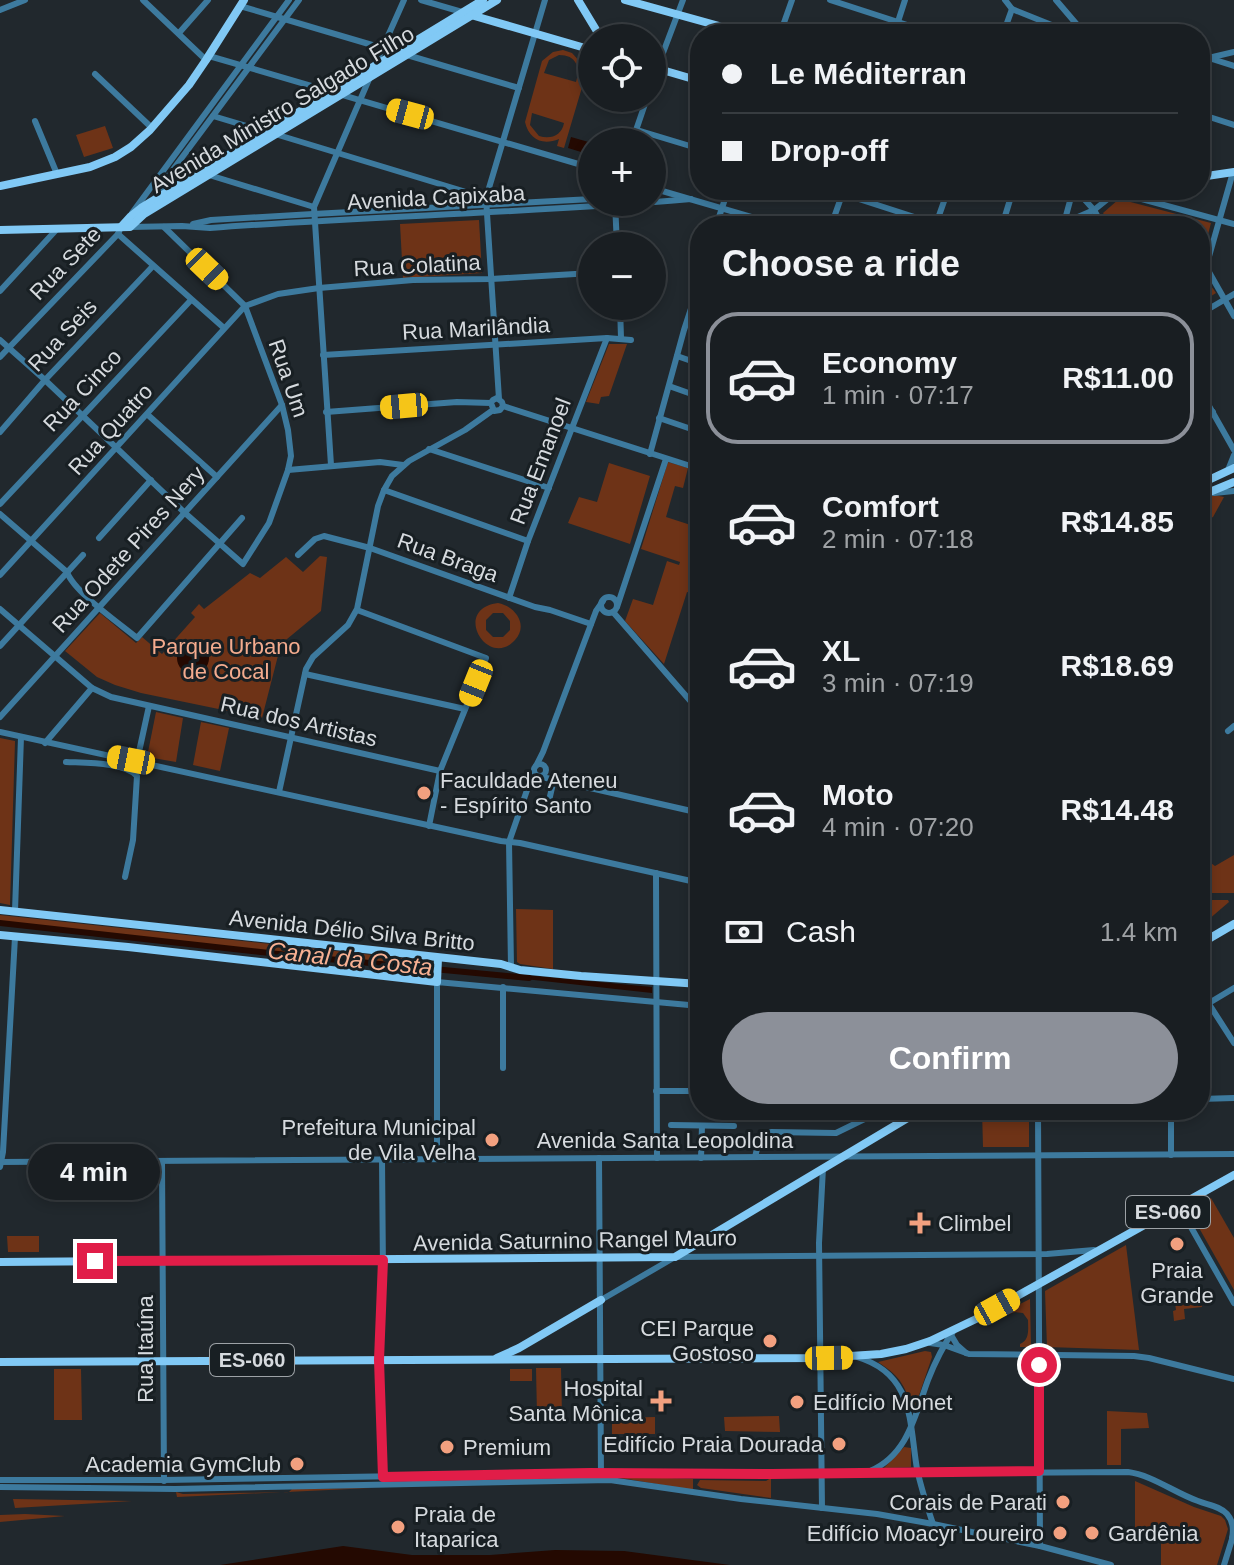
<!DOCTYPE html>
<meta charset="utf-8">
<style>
body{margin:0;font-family:Arial,sans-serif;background:#262b2f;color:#f1f3f6;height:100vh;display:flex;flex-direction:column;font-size:30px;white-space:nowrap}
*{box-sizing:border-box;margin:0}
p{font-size:26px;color:#9fa2a5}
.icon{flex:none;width:44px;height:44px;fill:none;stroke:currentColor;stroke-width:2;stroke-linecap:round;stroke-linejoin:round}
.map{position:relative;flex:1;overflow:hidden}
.details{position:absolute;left:690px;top:216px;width:520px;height:904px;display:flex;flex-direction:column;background:#191e22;border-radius:32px;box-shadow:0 4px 12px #0003,0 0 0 2px #373c40}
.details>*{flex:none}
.guide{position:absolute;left:690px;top:24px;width:520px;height:176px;border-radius:32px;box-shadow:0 4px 12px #0003,0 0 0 2px #373c40;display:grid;align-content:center;height:176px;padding:0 32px;background:#191e22}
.fabs{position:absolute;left:578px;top:24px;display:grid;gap:16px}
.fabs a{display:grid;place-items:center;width:88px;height:88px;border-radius:50%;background:#191e22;box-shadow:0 4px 12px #0003,0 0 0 2px #373c40;font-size:40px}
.end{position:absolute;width:36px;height:36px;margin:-18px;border:10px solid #e11d48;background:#fff;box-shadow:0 0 0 4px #fff}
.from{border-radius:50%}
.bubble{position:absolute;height:56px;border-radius:28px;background:#191e22;box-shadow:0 4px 12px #0003,0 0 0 2px #373c40;font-size:26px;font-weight:800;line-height:56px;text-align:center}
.car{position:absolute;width:24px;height:48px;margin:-24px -12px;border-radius:10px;box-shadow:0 0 6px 2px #0007;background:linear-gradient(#f5c518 24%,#345 0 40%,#f5c518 0 76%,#345 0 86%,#f5c518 0)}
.guide b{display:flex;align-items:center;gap:28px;height:76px;font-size:30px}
.guide b+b{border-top:2px solid #373c40}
.guide i{width:20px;height:20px;background:#f1f3f6}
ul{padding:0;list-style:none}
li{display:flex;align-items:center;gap:24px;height:132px;margin:0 16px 12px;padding:0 16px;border:4px solid transparent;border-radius:32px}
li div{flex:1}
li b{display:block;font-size:30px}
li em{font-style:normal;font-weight:800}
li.active{border-color:#8c9099}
li>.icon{width:72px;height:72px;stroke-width:1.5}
h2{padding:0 32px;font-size:36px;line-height:96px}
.pay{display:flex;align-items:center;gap:20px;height:88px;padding:0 32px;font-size:30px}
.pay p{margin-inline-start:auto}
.primary-button{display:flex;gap:16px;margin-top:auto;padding:16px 32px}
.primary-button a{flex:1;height:92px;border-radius:48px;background:#8c9099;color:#fff;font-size:32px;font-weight:800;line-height:92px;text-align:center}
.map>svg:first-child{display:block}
.green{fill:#6e3317;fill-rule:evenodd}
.water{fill:#240901}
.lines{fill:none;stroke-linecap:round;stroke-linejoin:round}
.canal{stroke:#240901;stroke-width:6}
.minor{stroke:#3d7a9e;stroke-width:6}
.major{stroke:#81c9f5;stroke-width:8}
.route{stroke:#e11d48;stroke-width:10}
.poi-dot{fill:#f2a07f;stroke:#181f23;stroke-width:3}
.labels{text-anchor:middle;stroke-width:6;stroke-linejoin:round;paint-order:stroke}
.shield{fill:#181f23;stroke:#9da2a6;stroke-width:2}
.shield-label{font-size:20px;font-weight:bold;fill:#d6dade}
.street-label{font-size:22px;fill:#d6dade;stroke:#181f23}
.park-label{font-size:22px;fill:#f3ab8e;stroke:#181f23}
.poi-label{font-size:22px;fill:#d6dade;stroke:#181f23;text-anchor:end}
.water-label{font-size:24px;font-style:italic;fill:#f9b193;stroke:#181f23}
</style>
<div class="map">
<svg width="1234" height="1565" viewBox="0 0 1234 1565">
<rect width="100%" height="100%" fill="#21282d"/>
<g class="green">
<path d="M563,50L572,53L581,63L584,55L591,57L564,148L557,146L559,139C542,146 529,139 525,122L542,61L553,52ZM559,55C576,55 581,67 576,82L544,73L549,60ZM532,113L564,123C562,135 551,140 539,136L530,125Z"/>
<path d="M105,126L113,148L84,157L76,135Z"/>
<path d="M1119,199L1211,223C1207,239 1200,261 1205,276C1207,282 1213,288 1216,293L1200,303V226H1111L1103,213Z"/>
<path d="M479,220L482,273L403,278L400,224Z"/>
<path d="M609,344H627L609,396L601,397L599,404L586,402Z"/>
<path d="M668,462L688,468L683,488L675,486L666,517L700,528V547L695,563L700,565V595L687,592L664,664L625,621L633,599L653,605L667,561L679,565L680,562L641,549Z"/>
<path d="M609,463L650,476L630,544L568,523L579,497L597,502Z"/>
<path d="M1214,495L1224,497L1213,517L1200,523V500Z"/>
<path d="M320,556L327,557L321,611L281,644L262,718L141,693L115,685L97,677L65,651L100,613L136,643L142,637L162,654L195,617L191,613L199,604L204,609L250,573L260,578L286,557L303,572Z"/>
<path d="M498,603C515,606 529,625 515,640C488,670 451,609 498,603ZM493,613H503L510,621V630L503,637H493L486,630V620Z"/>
<path d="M156,712L183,718L176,762L147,757Z"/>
<path d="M201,722L229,728L220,771L193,765Z"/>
<path d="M0,738L15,741L10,905L0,903Z"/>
<path d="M1234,855V893H1200V870L1208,861L1215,866Z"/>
<path d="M1208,900H1228L1229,902L1208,920L1201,914Z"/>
<path d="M516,909L553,910V969L520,964L517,962Z"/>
<path d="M0,915L429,961L428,972L0,923Z"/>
<path d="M982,1110H996L997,1114H1029V1147H983Z"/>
<path d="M1211,1198L1234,1238V1290L1189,1210Z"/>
<path d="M7,1236H39V1252H8Z"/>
<path d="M1126,1245L1139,1350L1047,1347L1045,1291Z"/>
<path d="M1200,1292L1202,1307L1184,1309L1185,1319L1174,1321L1173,1311L1176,1310L1174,1296Z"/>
<path d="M1030,1299L1031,1347H1020V1344C1030,1340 1028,1329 1028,1320L1023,1313L1015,1312L1006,1315L1004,1312Z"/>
<path d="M925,1351L931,1352L932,1357L914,1410C903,1385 903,1378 878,1362Z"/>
<path d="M536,1368H561L562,1415H537Z"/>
<path d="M54,1369H81L82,1420H54Z"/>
<rect x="510" y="1369" width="22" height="12"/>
<path d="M1107,1411L1147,1413L1149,1428L1121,1429V1465H1107Z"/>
<path d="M779,1416L780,1432L725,1431L724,1417Z"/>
<path d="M655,1417V1434H612V1418Z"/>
<path d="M904,1447L911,1448V1467L884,1468Z"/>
<path d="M615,1476L693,1479V1490L615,1477Z"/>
<path d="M771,1478V1498L701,1488L697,1485L700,1480L766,1481Z"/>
<path d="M1135,1481L1194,1507L1221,1516L1225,1520L1228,1529L1217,1565H1161V1533L1135,1532Z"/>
<path d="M372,1488L177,1497L176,1492L183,1494L289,1492L292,1489Z"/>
<path d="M13,1499L132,1501L15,1508Z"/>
<path d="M25,1514L65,1516L0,1522V1515Z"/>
</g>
<g class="water">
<path d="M571,137L592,143L591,155L568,148Z"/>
<circle cx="193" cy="658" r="16"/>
<path d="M525,975L652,987V993L525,979Z"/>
<path d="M343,1546L412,1555H490L555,1550L624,1551L730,1565H220Z"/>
</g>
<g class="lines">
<path class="canal" d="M0,923L296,956L529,978"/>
<g class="minor">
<path d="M143,0L206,60"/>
<path d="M421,0L462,12"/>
<path d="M830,0L935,34"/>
<path d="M1005,0L1012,9L1074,34"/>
<path d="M1056,0L1085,34"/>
<path d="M240,6L396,52"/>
<path d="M0,10L25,0"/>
<path d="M179,33L208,0"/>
<path d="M780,34L792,0"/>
<path d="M894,34L905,0"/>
<path d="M1003,34L1012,9"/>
<path d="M407,55L519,88"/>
<path d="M209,56L592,168"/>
<path d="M1212,59L1234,66"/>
<path d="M1200,60L1234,52"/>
<path d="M375,65L404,0"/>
<path d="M95,74L152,128"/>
<path d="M652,82L683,0"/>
<path d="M1200,114L1234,125"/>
<path d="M213,116L266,132"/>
<path d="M35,121L57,174"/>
<path d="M637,130L700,149"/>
<path d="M275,134L486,198"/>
<path d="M632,142L647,98"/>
<path d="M1233,172L1208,260L1209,272L1234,316"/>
<path d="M209,175L314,207"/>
<path d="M652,188L782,226"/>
<path d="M831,190L936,224"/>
<path d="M1076,190L1094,210L1103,226"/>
<path d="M1116,192L1234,224"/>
<path d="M164,193L162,188L163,183L299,0"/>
<path d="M615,202L617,246"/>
<path d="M132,213L289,0"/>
<path d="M1064,223L1094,210L1119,190"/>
<path d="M1064,223L1073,190"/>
<path d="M193,224L211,220L313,214L592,199"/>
<path d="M936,224L948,190"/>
<path d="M716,226L728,190"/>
<path d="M831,226L843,192"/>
<path d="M1002,226L1013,190"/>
<path d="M130,227L182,226L210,228C370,216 531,213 691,199"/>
<path d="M118,234L224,328"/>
<path d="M0,291L57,229"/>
<path d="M620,306L621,338"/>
<path d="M1200,314L1234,294"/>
<path d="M0,340L45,380L185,513L243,564L269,523L288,470L291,456L288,430L282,405L245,306L164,227"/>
<path d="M323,355L607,338L631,340"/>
<path d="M677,356L700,364"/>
<path d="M0,357L118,234L121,227"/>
<path d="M669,386L700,397"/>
<path d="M1200,390L1234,450"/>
<path d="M499,399L486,198L545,0"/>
<path d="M503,406L700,469"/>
<path d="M326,412L457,402L491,403L493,400L497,398L502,402L503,406L500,410L494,411L491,403"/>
<path d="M148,415L217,477"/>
<path d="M659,418L700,432"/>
<path d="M1200,421L1213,412"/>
<path d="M0,432L45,380L153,266"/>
<path d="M429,449L549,488"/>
<path d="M650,454L684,330L700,281"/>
<path d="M331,465L314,207L370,77"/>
<path d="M288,470L380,462L403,465"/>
<path d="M1228,470L1234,455"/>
<path d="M384,490L528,541"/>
<path d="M1214,493L1234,491"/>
<path d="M0,504L191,300"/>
<path d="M0,514L67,572C74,592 119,623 137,638L242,518"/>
<path d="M99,538L151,480"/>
<path d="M298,555L315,539L324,536L370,548L535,607L550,610L591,624"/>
<path d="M0,575L245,306L278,294L319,288L413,280L491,279L592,273"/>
<circle cx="609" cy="605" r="8"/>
<path d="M509,598L528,541L607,338"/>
<path d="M617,607L666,459"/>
<path d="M0,609L92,688L111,697L440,771"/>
<path d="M357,610L486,658L440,771L429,826"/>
<path d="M613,612L693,704"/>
<path d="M0,646L83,555"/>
<path d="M305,674L465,709"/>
<path d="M0,717L282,405"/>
<path d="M1228,731L1234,726"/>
<path d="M0,732L501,841L520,843L700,883"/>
<path d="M45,743L92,688"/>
<path d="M137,761L149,706"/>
<path d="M66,762C84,763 125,762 137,776L133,840L125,877"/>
<circle cx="540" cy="770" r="6"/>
<path d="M536,766L543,752L596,611L603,601"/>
<path d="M542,777L700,813"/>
<path d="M279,792L306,669L313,657L348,625L357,609L378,506L384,490L392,476L409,461L465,430L493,410"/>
<path d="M548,805L554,779"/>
<path d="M656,873L657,1158"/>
<path d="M15,911L21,737"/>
<path d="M511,967L509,842L534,770"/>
<path d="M503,987V1068"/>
<path d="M1200,990L1234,1043"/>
<path d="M1209,1003L1234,988"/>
<path d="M656,1091H700"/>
<path d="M1200,1099L1234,1098"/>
<path d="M1038,1110L1040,1546"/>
<path d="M1171,1110V1155"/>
<path d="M671,1125L734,1126"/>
<path d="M755,1157L759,1141L771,1132L836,1133L883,1110"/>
<path d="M599,1158L601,1476"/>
<path d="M701,1158L702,1126"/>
<path d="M382,1159L383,1272L379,1360L383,1477"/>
<path d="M437,1159V982L700,1006"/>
<path d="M162,1161L164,1481"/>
<path d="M0,1162L1234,1154"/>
<path d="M0,1167L3,1152L15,937"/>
<path d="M1179,1206L1234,1303"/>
<path d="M601,1300L675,1257L1047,1254L1094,1250"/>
<path d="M951,1335L957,1345L966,1353"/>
<path d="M930,1343L944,1345L969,1354L1134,1356L1149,1358L1234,1379"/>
<path d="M857,1357C914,1374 909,1421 917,1469C921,1488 927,1506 933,1524"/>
<path d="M870,1471C908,1455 915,1415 928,1380C935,1362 943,1346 954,1330"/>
<path d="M0,1480H164L591,1473L771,1474L1128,1472C1152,1475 1175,1493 1198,1501C1208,1505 1220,1506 1227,1514C1233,1521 1234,1529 1232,1538"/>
<path d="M0,1487L175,1489L610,1480L741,1499L877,1514L933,1524L1040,1546L1111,1565"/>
<path d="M822,1508L819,1243L823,1168"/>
<path d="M1224,1565L1233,1536"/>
</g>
<g class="major">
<path d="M578,0L601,38"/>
<path d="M625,0L748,34"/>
<path d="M471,15L592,50"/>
<path d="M652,67L700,81"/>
<path d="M1200,177L1234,172"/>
<path d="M0,186L90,167L115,157L131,147L150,130L189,85L206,60L244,0"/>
<path d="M121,227L131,216L141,208L483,0"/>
<path d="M0,230L130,227L144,214L497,0"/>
<path d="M1200,484L1234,468"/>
<path d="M1200,496L1234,482"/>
<path d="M0,910L428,956L501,964L520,970L581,976L700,984"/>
<path d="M0,935L128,947L437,982L438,958"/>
<path d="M1200,944L1234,924"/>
<path d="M0,1262L675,1257L921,1110"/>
<path d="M497,1358L519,1348L601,1300"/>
<path d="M0,1362L819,1358L881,1354L906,1349L930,1341L976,1319L1234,1175"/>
</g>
</g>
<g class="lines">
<path class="route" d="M95,1261L383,1260L379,1360L383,1477L591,1473L771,1474L1039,1471V1365"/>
</g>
<g class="poi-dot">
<circle cx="424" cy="793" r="8"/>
<circle cx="492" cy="1140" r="8"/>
<path d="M916 1211h8v8h8v8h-8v8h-8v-8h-8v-8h8z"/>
<circle cx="1177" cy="1244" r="8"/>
<circle cx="770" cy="1341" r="8"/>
<path d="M657 1389h8v8h8v8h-8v8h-8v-8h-8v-8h8z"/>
<circle cx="797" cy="1402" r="8"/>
<circle cx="839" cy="1444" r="8"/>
<circle cx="447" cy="1447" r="8"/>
<circle cx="297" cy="1464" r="8"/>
<circle cx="1063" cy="1502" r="8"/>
<circle cx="398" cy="1527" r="8"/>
<circle cx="1060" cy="1533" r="8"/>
<circle cx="1092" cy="1533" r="8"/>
</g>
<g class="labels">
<g class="shield">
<rect x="1126" y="1196" width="84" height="32" rx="6"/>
<rect x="210" y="1344" width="84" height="32" rx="6"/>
</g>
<g class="shield-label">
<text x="1168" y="1219">ES-060</text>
<text x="252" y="1367">ES-060</text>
</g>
<g class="street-label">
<text transform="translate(282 109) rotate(-31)" y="8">Avenida Ministro Salgado Filho</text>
<text transform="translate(436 197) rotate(-3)" y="8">Avenida Capixaba</text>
<text transform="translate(65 263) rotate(-46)" y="8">Rua Sete</text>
<text transform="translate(417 265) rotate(-3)" y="8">Rua Colatina</text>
<text transform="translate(476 328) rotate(-3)" y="8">Rua Marilândia</text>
<text transform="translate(62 335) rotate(-47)" y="8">Rua Seis</text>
<text transform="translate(289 378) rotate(71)" y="8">Rua Um</text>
<text transform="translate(82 390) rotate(-47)" y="8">Rua Cinco</text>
<text transform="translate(110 429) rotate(-48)" y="8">Rua Quatro</text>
<text transform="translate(540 461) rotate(-69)" y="8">Rua Emanoel</text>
<text transform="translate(128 549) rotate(-48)" y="8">Rua Odete Pires Nery</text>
<text transform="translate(448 557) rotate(20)" y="8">Rua Braga</text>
<text transform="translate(299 721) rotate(13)" y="8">Rua dos Artistas</text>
<text transform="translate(352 930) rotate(6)" y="8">Avenida Délio Silva Britto</text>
<text x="665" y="1148">Avenida Santa Leopoldina</text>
<text transform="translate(575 1240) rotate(-1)" y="8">Avenida Saturnino Rangel Mauro</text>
<text transform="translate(145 1349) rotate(-90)" y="8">Rua Itaúna</text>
</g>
<g class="park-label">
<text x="226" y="654">Parque Urbano<tspan x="226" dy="25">de Cocal</tspan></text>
</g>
<g class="poi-label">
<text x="440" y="788" text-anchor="start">Faculdade Ateneu<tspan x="440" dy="25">- Espírito Santo</tspan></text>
<text x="476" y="1135">Prefeitura Municipal<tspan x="476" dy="25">de Vila Velha</tspan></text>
<text x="938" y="1231" text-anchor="start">Climbel</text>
<text x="1177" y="1278" text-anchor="middle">Praia<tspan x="1177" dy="25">Grande</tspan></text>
<text x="754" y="1336">CEI Parque<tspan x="754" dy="25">Gostoso</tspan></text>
<text x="643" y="1396">Hospital<tspan x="643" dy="25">Santa Mônica</tspan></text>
<text x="813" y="1410" text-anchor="start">Edifício Monet</text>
<text x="823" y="1452">Edifício Praia Dourada</text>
<text x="463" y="1455" text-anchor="start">Premium</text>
<text x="281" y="1472">Academia GymClub</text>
<text x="1047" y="1510">Corais de Parati</text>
<text x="414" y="1522" text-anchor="start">Praia de<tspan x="414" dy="25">Itaparica</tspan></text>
<text x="1044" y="1541">Edifício Moacyr Loureiro</text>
<text x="1108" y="1541" text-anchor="start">Gardênia</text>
</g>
<g class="water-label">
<text transform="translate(350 959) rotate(6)" y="8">Canal da Costa</text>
</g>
</g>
</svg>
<div class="fabs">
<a><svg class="icon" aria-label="locate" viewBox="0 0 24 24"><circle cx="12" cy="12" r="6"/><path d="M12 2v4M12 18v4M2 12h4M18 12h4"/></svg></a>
<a>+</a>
<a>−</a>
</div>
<i class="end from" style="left:1039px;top:1365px"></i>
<i class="end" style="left:95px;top:1261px"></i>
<div class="bubble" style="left:28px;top:1144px;width:132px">4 min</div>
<i class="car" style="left:410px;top:114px;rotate:285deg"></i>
<i class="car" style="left:207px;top:269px;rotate:134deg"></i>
<i class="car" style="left:404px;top:406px;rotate:265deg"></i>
<i class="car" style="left:476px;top:683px;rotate:202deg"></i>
<i class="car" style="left:131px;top:760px;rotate:281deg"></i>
<i class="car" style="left:997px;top:1307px;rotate:61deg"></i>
<i class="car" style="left:829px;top:1358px;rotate:89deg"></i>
<div class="guide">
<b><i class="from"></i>Le Méditerran</b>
<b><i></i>Drop-off</b>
</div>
<section class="details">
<h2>Choose a ride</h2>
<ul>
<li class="active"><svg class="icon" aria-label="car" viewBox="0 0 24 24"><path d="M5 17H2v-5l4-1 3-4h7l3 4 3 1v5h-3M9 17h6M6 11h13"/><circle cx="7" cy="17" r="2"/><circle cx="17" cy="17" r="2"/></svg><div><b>Economy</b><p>1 min · 07:17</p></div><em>R$11.00</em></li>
<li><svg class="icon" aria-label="car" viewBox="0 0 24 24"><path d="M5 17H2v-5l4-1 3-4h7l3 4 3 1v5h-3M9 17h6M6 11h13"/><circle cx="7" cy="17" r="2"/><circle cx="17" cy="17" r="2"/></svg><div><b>Comfort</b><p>2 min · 07:18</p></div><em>R$14.85</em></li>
<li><svg class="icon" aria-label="car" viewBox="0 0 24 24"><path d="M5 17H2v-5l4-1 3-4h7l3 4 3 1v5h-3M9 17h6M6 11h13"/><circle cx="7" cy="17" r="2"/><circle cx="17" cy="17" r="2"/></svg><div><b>XL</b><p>3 min · 07:19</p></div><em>R$18.69</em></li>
<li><svg class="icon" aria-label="car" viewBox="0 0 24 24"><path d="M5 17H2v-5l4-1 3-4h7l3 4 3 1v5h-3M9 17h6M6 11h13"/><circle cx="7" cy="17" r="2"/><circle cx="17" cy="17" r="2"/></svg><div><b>Moto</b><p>4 min · 07:20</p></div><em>R$14.48</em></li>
</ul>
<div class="pay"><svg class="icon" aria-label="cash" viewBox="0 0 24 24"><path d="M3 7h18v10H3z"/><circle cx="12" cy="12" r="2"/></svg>Cash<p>1.4 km</p></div>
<div class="primary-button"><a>Confirm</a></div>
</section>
</div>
